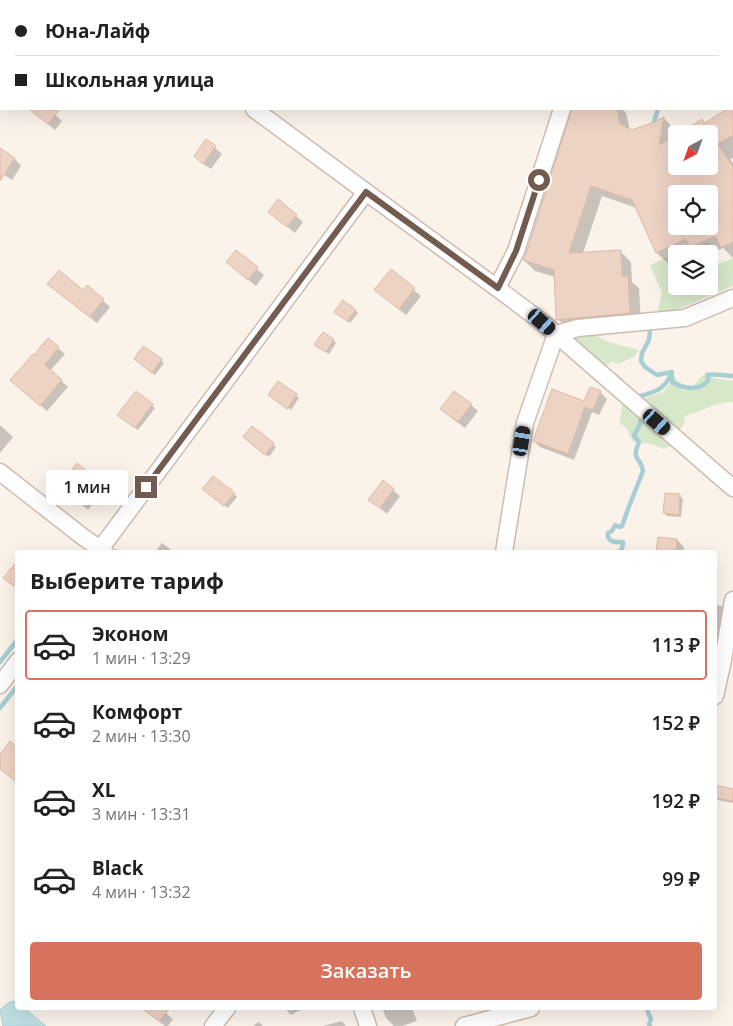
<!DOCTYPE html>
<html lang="ru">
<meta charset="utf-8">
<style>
body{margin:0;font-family:"Open Sans",sans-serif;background:#f6f6f6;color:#222;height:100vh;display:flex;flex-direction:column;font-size:19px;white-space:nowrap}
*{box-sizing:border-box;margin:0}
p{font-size:16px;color:#767676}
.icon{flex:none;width:28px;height:28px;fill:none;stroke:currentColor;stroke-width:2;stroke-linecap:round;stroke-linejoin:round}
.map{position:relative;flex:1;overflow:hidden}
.drawer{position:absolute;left:15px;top:550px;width:702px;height:460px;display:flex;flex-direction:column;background:#fff;border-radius:5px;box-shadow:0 5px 20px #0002}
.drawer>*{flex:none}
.banner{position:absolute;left:0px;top:0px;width:734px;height:110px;box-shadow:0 5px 20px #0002;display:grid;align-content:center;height:110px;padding:0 15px;background:#fff}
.needle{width:32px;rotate:221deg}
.fabs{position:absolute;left:668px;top:125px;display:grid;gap:10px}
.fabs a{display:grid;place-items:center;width:50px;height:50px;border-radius:5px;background:#fff;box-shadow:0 5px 20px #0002;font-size:25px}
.end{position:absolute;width:22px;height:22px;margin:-11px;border:6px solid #735b50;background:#fff;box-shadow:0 0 0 2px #fff}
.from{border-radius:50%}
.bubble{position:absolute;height:35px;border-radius:5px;background:#fff;box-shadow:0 5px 20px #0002;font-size:16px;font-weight:600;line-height:35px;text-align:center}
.car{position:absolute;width:15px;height:30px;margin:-15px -8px;border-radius:6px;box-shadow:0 0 4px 1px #0007;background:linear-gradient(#222 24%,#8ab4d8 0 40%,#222 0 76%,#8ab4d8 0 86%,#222 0)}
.banner b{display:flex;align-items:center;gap:18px;height:48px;font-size:19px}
.banner b+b{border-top:1px solid #e0e0e0}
.banner i{width:12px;height:12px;background:#222}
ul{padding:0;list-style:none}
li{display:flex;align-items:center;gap:15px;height:70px;margin:0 10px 8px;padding:0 5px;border:2px solid transparent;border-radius:5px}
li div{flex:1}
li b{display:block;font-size:19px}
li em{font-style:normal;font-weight:600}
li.active{border-color:#d7735c}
li>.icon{width:45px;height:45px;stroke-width:1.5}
h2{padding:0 15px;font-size:22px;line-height:60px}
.cta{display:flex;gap:10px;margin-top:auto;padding:10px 15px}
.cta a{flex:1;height:58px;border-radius:5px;background:#d7735c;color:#fff;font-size:20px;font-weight:600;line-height:58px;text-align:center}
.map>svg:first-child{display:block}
.green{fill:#d7e7c9;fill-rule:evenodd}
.water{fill:#c0dfe3;stroke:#a7ced3}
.shadow{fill:#0003;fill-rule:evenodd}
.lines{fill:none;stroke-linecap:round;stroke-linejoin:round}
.stream{stroke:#a7ced3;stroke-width:4.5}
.building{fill:#edd3c4;stroke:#deb9a6;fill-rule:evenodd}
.minor-casing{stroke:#ccbcb1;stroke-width:19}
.minor{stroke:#fff;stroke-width:16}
.route{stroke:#735b50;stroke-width:6}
</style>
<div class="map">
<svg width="733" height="1026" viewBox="0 0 733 1026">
<rect width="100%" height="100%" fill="#fbf3ea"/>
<g class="green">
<path d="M708,242L719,264L733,258V286L669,313L656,316L662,293L650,265L686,248L689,251ZM676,254H709V286H676Z"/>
<path d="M586,331L609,342L639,350L634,357L618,364L611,361L608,365L601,367L565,337Z"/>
<path d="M707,371L712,378L733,381V402C717,401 701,412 685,416L684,424L676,433L638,401L663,392L675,377L685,391L694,385Z"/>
<path d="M624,398L674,444L664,449L651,444L633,442L627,429L620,423V419Z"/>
</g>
<path class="water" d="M15,1001L17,1003L18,1008H24L46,1026H3L0,1010L8,1003Z"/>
<g class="shadow">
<path d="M655,0H688V1H656Z"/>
<path d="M732,22L733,23L732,47Z"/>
<path d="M733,107V158L730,159L733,163V258L723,248L709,254H698L695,251L688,254H676V259L668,263L657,253L637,208L602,196L583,253L620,251L631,262L632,282L639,288L641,324L569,330L558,319L555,277L535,271L524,260L573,112V109H622L626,113L630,130L631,131L664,118L674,129L673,139L676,136V166H709V134L705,124L730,109H732ZM676,194H709V226H676Z"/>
<path d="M30,109H49L62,121L55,130Z"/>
<path d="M207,141L222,154L211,169L202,163Z"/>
<path d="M0,149L15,159L21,166L12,180L0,172Z"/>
<path d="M278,201L303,222L295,233L276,218Z"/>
<path d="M237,252L264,275L256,286L235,269Z"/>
<path d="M391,271L421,296L406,315L383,296Z"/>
<path d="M49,284L84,292L87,287L110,307L97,323L55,290Z"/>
<path d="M355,310L358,313L350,323L339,315Z"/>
<path d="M48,340L65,354L50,371L68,387L47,411L18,386L34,357Z"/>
<path d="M333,340L336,343L329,354L319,348Z"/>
<path d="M161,360L164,363L155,375L138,362Z"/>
<path d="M278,382L299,398L291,410L271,395Z"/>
<path d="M591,388L600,392L607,399L599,415L592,412L574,460L540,447L534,441L585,402Z"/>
<path d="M136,393L155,408L138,430L122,418Z"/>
<path d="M471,405L478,411L465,428L449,416L442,409Z"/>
<path d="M0,425L13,437L0,453Z"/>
<path d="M252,427L276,447L269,457L247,440Z"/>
<path d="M99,481L105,488L88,510L60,487Z"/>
<path d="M393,490L400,496L387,514L370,500Z"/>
<path d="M207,492L234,494L237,497L228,508Z"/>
<path d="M680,496L683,499L681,517L667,516L664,513Z"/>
<path d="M659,539L677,540L684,547L683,552H658Z"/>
<path d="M162,543L174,552H155Z"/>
<path d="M715,605L721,606L727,611L725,621H721L717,661H715Z"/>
<path d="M733,790V803L718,800L715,797Z"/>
<path d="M145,1008H160L173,1019L168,1026H165L151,1015L144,1009Z"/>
<path d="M284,1008H304L291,1015Z"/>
<path d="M382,1008H412L417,1021L402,1026H394L386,1018Z"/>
<path d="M484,1008H506L491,1016L485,1010Z"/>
<path d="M342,1021L346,1026H323Z"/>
<path d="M259,1022L263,1026H253Z"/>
</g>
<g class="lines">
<g class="stream">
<path d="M654,122L658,109"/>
<path d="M672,376V382C680,387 693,390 701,386C704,385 706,383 708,381V375C718,373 723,376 733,376"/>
<path d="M637,397C655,392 665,390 672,372L657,375L645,367L641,361L642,353L649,340L650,331"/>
<path d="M115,551L117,552"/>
<path d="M619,552L622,549L623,542C616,542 611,543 608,537V533L612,531L615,525L619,527L622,526L628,509L643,471C640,454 631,463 639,442L634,436L640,424L641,415"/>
<path d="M0,662L18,639"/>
<path d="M0,708L18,685"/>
<path d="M647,1008L649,1015L651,1019L649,1024L650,1026"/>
</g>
</g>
<g class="building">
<path d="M733,105V135L718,144L733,167V242L721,248L715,236L690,247L686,239L656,253L632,200L591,186L569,253L621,250L622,276H628L630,313L556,320L554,270L523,260L526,254L572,109H617L620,124L632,130L654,122L664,117L659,145L676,135V166H709V134H678L702,119L705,123L727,109H732ZM676,194H709V226H676Z"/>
<path d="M29,109H60L48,124Z"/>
<path d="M206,139L216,146L203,164L194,156Z"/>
<path d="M0,148L15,158L0,181Z"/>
<path d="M278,199L297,215L287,227L268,212Z"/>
<path d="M236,250L258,267L248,280L226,262Z"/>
<path d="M391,269L415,288L399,309L374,290Z"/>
<path d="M59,270L83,290L87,285L104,299L90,317L47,284Z"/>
<path d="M343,300L356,310L347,321L334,312Z"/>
<path d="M323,332L334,339L326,352L314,345Z"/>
<path d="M48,338L59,347L45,365L62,380L40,406L10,380L33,354L34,355Z"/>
<path d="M143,346L162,359L152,373L134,359Z"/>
<path d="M278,381L297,394L287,409L268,395Z"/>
<path d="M590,387L601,391L593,410L585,407L568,454L533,441L552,389L584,401Z"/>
<path d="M136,391L153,404L135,428L117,415Z"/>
<path d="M454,391L472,404L458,422L440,409Z"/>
<path d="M252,426L274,443L265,455L243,437Z"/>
<path d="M77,463L99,481L81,505L59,487Z"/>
<path d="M213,476L235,493L224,506L202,489Z"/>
<path d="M383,480L394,489L380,508L368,500Z"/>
<path d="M665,493L680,494L679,515L663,513Z"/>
<path d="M658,537L677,539L676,552H656Z"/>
<path d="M18,560V589L3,578Z"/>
<path d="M10,741L18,748V783L0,769V754Z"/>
<path d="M715,785L733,789V801L715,798Z"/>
<path d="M141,1008H170L159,1021Z"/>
</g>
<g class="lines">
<defs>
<g id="minor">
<path d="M108,0L110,1"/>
<path d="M57,1L58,0"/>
<path d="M0,77L1,76"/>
<path d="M254,109L366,192L497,288L542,322L733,488"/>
<path d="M497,288L516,251L562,109"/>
<path d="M556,334L578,328L685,318L733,298"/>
<path d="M0,472L83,537L105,552"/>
<path d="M98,552L366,192"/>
<path d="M504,552L525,423L556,334"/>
<path d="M0,685L18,661"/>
<path d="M715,696L723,660L733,600"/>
<path d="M362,1008L368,1026"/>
<path d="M213,1026L227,1008"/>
<path d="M464,1026L531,1008"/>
</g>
</defs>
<use href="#minor" class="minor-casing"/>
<use href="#minor" class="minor"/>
</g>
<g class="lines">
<path class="route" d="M146,487L366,192L498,288L516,251L539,180"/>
</g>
</svg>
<div class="fabs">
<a><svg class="needle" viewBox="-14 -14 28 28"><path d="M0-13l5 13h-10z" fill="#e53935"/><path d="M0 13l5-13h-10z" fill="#767676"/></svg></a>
<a><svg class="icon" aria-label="locate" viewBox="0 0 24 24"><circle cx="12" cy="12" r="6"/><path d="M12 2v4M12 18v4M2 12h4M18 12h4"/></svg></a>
<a><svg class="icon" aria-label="layers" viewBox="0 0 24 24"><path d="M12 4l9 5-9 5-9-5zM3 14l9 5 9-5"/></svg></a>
</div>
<i class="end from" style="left:539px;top:180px"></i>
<i class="end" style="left:146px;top:487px"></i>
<div class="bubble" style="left:46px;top:470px;width:82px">1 мин</div>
<i class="car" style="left:542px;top:322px;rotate:131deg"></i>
<i class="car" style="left:657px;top:422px;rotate:131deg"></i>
<i class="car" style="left:522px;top:441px;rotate:9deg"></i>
<div class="banner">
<b><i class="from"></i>Юна-Лайф</b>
<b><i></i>Школьная улица</b>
</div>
<section class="drawer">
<h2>Выберите тариф</h2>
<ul>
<li class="active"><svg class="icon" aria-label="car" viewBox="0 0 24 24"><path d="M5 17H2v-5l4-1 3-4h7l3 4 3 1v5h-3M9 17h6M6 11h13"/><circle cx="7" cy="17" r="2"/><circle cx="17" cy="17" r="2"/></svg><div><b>Эконом</b><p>1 мин · 13:29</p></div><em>113 ₽</em></li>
<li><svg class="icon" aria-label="car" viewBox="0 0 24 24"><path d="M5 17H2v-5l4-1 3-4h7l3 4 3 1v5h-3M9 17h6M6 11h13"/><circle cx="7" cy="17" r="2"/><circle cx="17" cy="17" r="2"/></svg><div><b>Комфорт</b><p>2 мин · 13:30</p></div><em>152 ₽</em></li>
<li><svg class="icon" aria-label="car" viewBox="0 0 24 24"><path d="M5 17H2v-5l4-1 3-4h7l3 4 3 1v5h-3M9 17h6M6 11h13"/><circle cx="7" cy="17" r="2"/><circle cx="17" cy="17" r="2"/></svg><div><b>XL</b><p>3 мин · 13:31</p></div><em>192 ₽</em></li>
<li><svg class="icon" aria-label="car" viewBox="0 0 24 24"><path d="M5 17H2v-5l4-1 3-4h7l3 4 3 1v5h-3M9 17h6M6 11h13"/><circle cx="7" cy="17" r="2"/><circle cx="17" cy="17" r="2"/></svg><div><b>Black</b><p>4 мин · 13:32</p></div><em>99 ₽</em></li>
</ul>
<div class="cta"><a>Заказать</a></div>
</section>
</div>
